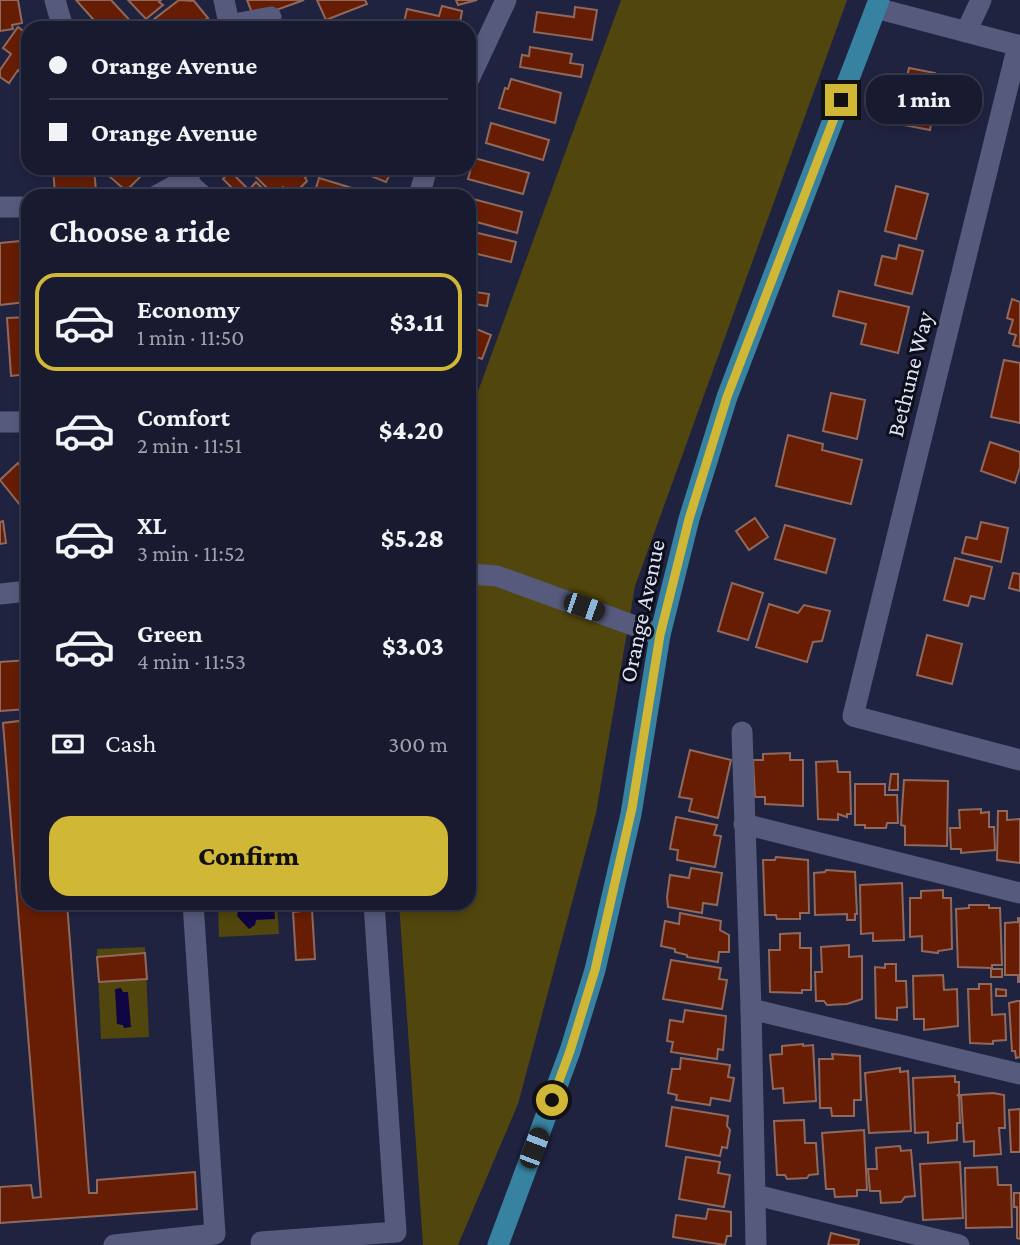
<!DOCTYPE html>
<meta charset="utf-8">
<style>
body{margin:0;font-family:"Crimson Pro",serif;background:#25273c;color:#f1f3f6;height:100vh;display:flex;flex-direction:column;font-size:26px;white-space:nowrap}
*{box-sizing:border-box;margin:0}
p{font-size:23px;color:#9fa1ab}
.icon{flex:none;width:38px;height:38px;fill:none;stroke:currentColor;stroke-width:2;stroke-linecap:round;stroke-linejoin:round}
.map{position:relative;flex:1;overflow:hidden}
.sheet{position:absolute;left:21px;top:189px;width:455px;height:721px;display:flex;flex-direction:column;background:#181a30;border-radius:21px;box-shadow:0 4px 10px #0003,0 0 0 2px #36384c}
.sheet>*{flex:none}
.guide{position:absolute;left:21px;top:21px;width:455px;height:154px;border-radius:21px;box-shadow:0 4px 10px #0003,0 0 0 2px #36384c;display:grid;align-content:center;height:154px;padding:0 28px;background:#181a30}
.end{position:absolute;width:32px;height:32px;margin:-16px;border:9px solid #d1b736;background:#111;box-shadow:0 0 0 4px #111}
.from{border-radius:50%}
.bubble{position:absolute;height:49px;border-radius:21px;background:#181a30;box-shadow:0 4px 10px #0003,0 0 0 2px #36384c;font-size:23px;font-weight:800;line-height:49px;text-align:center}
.car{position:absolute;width:21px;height:42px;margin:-21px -10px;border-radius:9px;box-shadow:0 0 5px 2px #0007;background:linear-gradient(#222 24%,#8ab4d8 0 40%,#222 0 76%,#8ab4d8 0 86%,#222 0)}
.guide b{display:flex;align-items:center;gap:24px;height:66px;font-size:26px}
.guide b+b{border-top:2px solid #36384c}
.guide i{width:18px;height:18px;background:#f1f3f6}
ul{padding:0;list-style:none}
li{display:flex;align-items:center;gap:21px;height:98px;margin:0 14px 10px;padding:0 14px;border:4px solid transparent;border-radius:21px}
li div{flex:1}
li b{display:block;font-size:26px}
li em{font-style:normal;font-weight:800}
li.active{border-color:#d1b736}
li>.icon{width:63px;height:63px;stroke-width:1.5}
h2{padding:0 28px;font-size:32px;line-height:84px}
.pay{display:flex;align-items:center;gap:18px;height:77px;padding:0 28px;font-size:26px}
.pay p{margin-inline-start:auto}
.cta{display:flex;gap:14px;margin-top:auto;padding:14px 28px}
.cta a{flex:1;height:80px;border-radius:21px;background:#d1b736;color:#111;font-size:28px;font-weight:800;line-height:80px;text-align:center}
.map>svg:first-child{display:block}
.green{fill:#51460d}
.water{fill:#0f0444}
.building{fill:#661d03;stroke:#90695d;stroke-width:2}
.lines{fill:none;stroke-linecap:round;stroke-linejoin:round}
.minor{stroke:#565a7c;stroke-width:21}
.major{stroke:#3782a1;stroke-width:21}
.route{stroke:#d1b736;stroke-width:9}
.labels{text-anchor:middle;stroke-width:6;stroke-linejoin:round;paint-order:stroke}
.street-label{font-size:24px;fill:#dee2f5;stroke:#0c0e1a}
</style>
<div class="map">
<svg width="1020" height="1245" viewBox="0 0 1020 1245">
<rect width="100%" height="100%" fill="#202340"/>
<g class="green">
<path d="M621,0H847L635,586L596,813L518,1104L458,1245H423L399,903H469V416Z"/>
<path d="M218,903H277L279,934L219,937Z"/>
<path d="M145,947L149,1037L101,1039L97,949Z"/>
</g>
<g class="water">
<path d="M247,903H251L255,908L274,907L275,919L256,920L255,925L249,929L237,916L238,911L242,910Z"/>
<path d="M121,988L123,992H128L131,1027L124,1028L123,1025L117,1024L115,989Z"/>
</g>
<g class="building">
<path d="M0,0H18L22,23L12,25L13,29L0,31Z"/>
<path d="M76,0H111L136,27L101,28Z"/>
<path d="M128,0H161L159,2L163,5L146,19Z"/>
<path d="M179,0L194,1L208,18L205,20L210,25L206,28H159L153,20Z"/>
<path d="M247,0H304L254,18Z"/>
<path d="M317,0H365L367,4L326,20Z"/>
<path d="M456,0H477L458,5Z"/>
<path d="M442,6L462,11L459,28L403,27L407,9L439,16Z"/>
<path d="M575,7L597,10L592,40L534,32L537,12L574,17Z"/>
<path d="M374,21L375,28H347V25Z"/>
<path d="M18,27L27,34L28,32V68L23,75L18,70L9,83L0,77V70L11,54L3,48Z"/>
<path d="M530,47L572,54L570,63L583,65L581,77L520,67L522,55L529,56Z"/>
<path d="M909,68L935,73L934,78L956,83L954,98L937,94L930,130L904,125L909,104L901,103Z"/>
<path d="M511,79L561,93L555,123L499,108L505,88L508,89Z"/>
<path d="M491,123L549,140L543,160L486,143Z"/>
<path d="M474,158L529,173L523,194L468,179Z"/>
<path d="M53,168H94L96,191H85L86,194L70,196H65L64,193L55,194Z"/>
<path d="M100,168H149L126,191Z"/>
<path d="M247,168H306L310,173L305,178L307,181L292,196L283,187L274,195Z"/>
<path d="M351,168H389L387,172L390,174L386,182Z"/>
<path d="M230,171L249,190L256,182L270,196H240L223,179Z"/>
<path d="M319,178L378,196H319L320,190L316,188Z"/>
<path d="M896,186L928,194L916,239L885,231Z"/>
<path d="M469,198L522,212L517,233L469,220Z"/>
<path d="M469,231L516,242L511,262L469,252Z"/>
<path d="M20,241L25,302L0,305V243Z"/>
<path d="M899,245L923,251L912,294L875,285L882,256L896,259Z"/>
<path d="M469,283L476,284L475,292L489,294L487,306L469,303Z"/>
<path d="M839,291L909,307L898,353L861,344L866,324L833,316Z"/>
<path d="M1012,299L1020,302V347L1013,345L1016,335L1009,333L1013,320L1007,318Z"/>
<path d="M28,317V374L11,376L7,318Z"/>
<path d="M469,326L491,335L482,359L469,354Z"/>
<path d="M1004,360L1020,363V423L991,417Z"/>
<path d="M831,393L865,400L857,439L823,431Z"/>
<path d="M788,435L823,444L822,450L862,460L851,504L776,486Z"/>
<path d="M990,442L1020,452V467L1015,483L981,471Z"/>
<path d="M18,463L28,476V515L0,480Z"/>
<path d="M755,518L768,537L749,550L736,531Z"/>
<path d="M3,521L6,543L0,544V522Z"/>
<path d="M981,522L1008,528L1001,562L962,553L966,537L977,539Z"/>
<path d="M785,525L835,539L826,573L775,559Z"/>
<path d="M955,558L992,567L984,599L971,596L968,606L944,600Z"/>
<path d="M1013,573L1020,574V591L1009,588Z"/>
<path d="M732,583L763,593L748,640L718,631Z"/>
<path d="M769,604L798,613L804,605L830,611L822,641L813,642L807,662L756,647Z"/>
<path d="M927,635L962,644L952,684L917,675Z"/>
<path d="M28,660V709L0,711V662Z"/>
<path d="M28,720V903H67L89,1193H97V1180L195,1172L197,1209L0,1223V1187L31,1185L33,1198L41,1197L3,723Z"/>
<path d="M690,750L731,760L718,818L689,811L692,799L679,797Z"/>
<path d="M790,753V760H803V806L765,804V797H755L753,760H763V754Z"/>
<path d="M837,761L838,772H850L851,814H847V817L838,814V820L818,819L816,762Z"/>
<path d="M891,774H898V790H889Z"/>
<path d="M904,780L948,781L947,846L905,845V826L901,825Z"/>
<path d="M855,784H885V795H897L898,823H887L886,828H865V825H855Z"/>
<path d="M981,809V813L989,812V827H994L995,850L961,853V849H951L950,828H960L959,810Z"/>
<path d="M998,811H1007V820L1020,819V863L997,860Z"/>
<path d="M676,817L717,825L714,835L721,836L715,867L677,860L678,850L670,849Z"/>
<path d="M776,857L808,860L809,913H800V919H777L776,915H765L763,860H775Z"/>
<path d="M691,868L722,873L717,905L703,903L702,913L668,907L667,897L670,875L689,878Z"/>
<path d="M826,870L855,872L857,914H855V920H847V914L815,915L814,873L825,872Z"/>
<path d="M902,883L904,940L873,941V933L861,934L860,885Z"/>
<path d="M943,890V898H951L952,949L938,951V953L922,951V936L910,937V898H921V891Z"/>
<path d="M969,905H989V908H1000L1002,965H992V968L958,967L956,909L969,908Z"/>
<path d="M312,910L315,959L296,960L293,912Z"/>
<path d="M680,913L721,921L720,930L729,935V952H719L718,962L687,957V955L675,952V949L661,946L665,921L679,924Z"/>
<path d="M1018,918H1020V982H1018V975H1005V923L1018,922Z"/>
<path d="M800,933V948H811V990H802V993L770,992L769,950H780V934Z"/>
<path d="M849,945V957L862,956V999L847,1004L827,1005L824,1001H816L815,972H822L821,947Z"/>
<path d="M145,953L147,979L99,982L97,957Z"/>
<path d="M671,960L721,968L719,979L727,980L722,1009L663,999Z"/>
<path d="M885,964H896V981H906L907,1007L897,1008V1020L876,1018L875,967L885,968Z"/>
<rect x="991" y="969" width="11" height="8"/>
<path d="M943,975L944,990L957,989L958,1026L924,1030V1019H914L913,976Z"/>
<path d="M979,984H991L992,1015L1005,1014L1006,1040L993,1041V1044L970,1043L968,989H979Z"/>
<path d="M996,989L1006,990V996H996Z"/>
<path d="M1017,1001H1020V1057L1016,1058L1015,1051H1012L1009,1003Z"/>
<path d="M685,1010L726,1016L723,1050L718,1049L717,1059L671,1052L673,1042L667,1041L670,1020L683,1022Z"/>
<path d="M803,1044V1046L813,1045L816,1101L784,1103L783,1088L773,1089L770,1055L782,1054V1046Z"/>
<path d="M832,1054L860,1056L861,1100H854V1116H832L831,1108H820L819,1059H833Z"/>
<path d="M681,1058L730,1065L728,1077L734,1078L730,1101L711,1098L710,1105L676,1100L677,1095L668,1093L672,1069H680Z"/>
<path d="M900,1068V1072L908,1071L911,1131L869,1133L865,1073Z"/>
<path d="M955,1076V1082H959V1095H957L959,1096L960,1123H957V1140L928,1143V1132L915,1133L913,1078Z"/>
<path d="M993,1093L1004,1095L1005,1128H999L1001,1154L974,1156V1141L964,1142L961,1095Z"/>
<path d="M672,1107L728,1116L727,1126L730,1130L727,1148L722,1147L720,1156L666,1146Z"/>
<path d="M1020,1109V1152H1011L1009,1110Z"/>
<path d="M804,1120L805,1143H816L818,1174L809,1175L807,1178L787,1179L785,1175H777L774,1121Z"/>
<path d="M864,1130L867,1190H857V1196L835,1197L834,1189H826L822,1133Z"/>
<path d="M900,1146L901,1151L911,1150L915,1196L905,1197L901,1202L881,1203L880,1191H870L868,1169H877L876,1148Z"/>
<path d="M686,1157L720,1162L718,1173L730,1175L724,1207L679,1199Z"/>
<path d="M960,1162L963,1218L923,1220L920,1164Z"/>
<path d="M997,1167L998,1185H1011L1012,1227L966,1228L965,1168Z"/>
<path d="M1014,1193H1020V1239L1017,1238V1207H1014Z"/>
<path d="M708,1209L731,1212V1236H727L725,1245L673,1237L676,1215L706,1219Z"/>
<path d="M831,1233L859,1240L858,1245H828Z"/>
</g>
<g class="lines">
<g class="minor">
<path d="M55,0L63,28"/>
<path d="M224,0L230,28"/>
<path d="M876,8L1020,46"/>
<path d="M229,25L271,17"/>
<path d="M966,32L981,0"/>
<path d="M1018,45L853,716L1020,760"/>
<path d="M469,79L506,0"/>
<path d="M185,180L203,196"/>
<path d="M156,196L185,180L194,168"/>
<path d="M419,196L427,168"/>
<path d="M0,207H28"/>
<path d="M0,422H28"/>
<path d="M469,574L497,576L660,635"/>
<path d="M0,594L28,591"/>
<path d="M742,732L751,1009L756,1245"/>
<path d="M744,824L1020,893"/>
<path d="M751,1009L1020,1074"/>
<path d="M756,1195L959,1245"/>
<path d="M261,1242L396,1232L374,903"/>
<path d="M114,1245L215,1234L193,903"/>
</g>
<path class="major" d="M498,1245L570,1051L595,970L631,814L660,635L689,519L727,397L879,0"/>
</g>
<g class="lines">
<path class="route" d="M552,1100L570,1051L595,970L632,808L660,635L689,519L727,397L841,100"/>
</g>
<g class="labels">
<g class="street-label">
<text transform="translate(910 374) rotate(-76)" y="8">Bethune Way</text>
<text transform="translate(642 611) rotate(-78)" y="8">Orange Avenue</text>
</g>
</g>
</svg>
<i class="end from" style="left:552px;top:1100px"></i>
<i class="end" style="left:841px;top:100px"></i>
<div class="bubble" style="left:866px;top:75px;width:116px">1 min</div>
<i class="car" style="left:584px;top:607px;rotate:109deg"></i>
<i class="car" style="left:534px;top:1148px;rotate:21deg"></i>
<div class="guide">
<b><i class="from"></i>Orange Avenue</b>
<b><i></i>Orange Avenue</b>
</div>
<section class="sheet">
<h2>Choose a ride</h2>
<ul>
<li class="active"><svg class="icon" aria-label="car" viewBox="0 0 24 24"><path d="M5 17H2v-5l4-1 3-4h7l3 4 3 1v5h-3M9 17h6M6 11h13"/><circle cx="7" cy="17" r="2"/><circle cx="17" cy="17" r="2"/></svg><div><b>Economy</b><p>1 min · 11:50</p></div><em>$3.11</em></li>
<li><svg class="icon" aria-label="car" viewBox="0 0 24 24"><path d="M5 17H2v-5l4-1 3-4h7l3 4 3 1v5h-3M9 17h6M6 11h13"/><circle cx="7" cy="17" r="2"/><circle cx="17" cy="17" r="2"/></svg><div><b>Comfort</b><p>2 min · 11:51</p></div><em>$4.20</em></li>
<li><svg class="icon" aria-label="car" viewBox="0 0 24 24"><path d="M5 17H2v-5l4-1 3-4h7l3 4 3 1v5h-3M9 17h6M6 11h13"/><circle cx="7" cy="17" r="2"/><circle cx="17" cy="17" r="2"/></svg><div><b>XL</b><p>3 min · 11:52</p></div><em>$5.28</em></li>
<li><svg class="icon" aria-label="car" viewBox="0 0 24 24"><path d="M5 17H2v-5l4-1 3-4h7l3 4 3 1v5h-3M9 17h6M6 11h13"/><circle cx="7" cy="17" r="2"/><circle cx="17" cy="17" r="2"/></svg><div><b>Green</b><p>4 min · 11:53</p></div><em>$3.03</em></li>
</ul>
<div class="pay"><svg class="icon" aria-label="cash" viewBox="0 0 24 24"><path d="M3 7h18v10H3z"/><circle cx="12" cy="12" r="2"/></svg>Cash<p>300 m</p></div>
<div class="cta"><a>Confirm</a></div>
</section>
</div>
